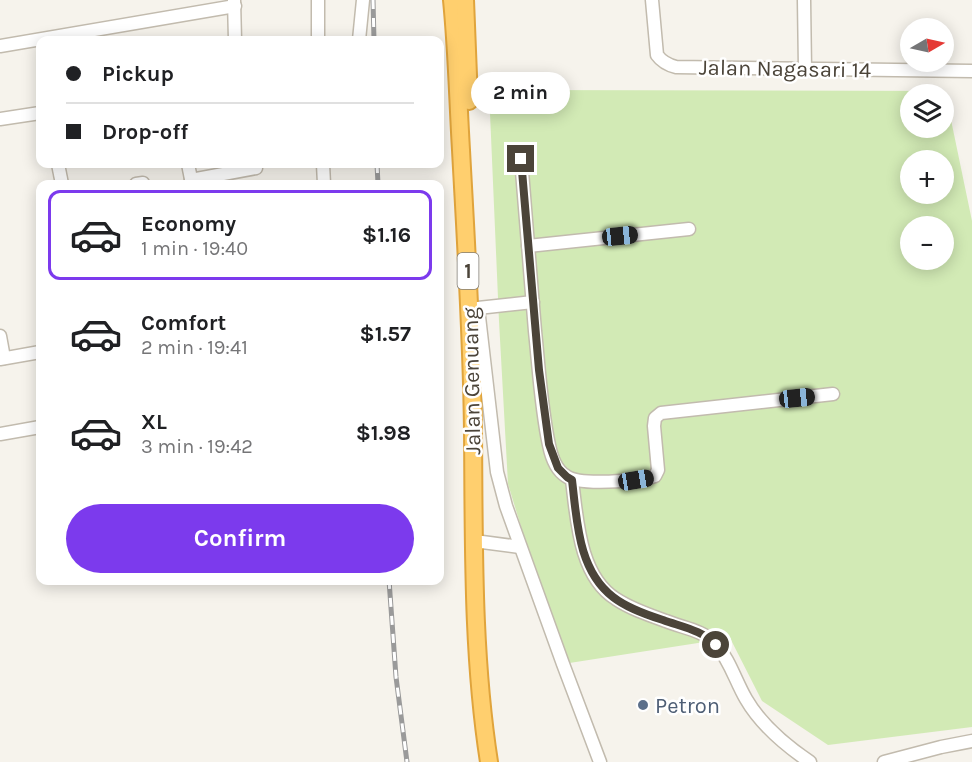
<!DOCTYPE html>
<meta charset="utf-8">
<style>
body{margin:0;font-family:Karla,sans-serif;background:#f2f2f2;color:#202124;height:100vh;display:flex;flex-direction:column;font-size:22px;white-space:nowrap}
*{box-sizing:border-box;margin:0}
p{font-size:20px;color:#757577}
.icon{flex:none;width:33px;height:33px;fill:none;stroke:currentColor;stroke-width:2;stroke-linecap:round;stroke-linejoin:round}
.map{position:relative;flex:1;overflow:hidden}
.sheet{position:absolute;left:36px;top:180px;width:408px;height:405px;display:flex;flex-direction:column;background:#fff;border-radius:12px;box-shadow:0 3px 15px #0003}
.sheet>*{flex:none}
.hud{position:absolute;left:36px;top:36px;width:408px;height:132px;border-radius:12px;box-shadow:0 3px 15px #0003;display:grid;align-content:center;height:132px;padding:0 30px;background:#fff}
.needle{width:39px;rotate:81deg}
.tools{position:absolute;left:900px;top:18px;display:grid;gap:12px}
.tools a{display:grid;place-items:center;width:54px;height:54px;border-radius:50%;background:#fff;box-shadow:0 3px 15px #0003;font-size:30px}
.end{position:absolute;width:27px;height:27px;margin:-14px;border:8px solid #4b4439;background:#fff;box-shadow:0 0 0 3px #fff}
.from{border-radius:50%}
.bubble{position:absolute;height:42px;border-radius:21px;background:#fff;box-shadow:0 3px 15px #0003;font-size:20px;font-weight:700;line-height:42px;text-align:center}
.car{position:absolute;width:18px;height:36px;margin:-18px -9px;border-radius:8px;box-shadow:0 0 4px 2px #0007;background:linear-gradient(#222 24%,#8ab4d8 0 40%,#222 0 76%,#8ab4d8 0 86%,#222 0)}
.hud b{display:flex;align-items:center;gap:21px;height:57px;font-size:22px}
.hud b+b{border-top:2px solid #e0e0e0}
.hud i{width:15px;height:15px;background:#202124}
ul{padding:10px 0 0;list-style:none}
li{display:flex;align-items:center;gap:18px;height:90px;margin:0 12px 9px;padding:0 18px;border:3px solid transparent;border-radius:12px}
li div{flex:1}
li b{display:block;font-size:22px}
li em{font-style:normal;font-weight:700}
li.selected{border-color:#7c3aed}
li>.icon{width:54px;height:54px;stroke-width:1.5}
.action{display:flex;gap:12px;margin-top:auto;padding:12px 30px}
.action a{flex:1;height:69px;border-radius:36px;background:#7c3aed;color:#fff;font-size:24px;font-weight:700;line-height:69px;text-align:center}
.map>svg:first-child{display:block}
.grass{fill:#d2eab5;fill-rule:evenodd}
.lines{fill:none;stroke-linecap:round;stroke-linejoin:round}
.minor-casing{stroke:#c2bbae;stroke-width:15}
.highway-casing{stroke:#e0a43c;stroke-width:20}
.minor{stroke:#fff;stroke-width:12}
.highway{stroke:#ffcf6e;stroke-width:16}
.rail-casing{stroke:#9a9a9a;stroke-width:5}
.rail{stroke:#fff;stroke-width:3;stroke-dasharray:9;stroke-linecap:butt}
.route{stroke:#4b4439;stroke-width:8}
.service-dot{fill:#5c6f8a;stroke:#fff;stroke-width:2}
.labels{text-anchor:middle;stroke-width:5;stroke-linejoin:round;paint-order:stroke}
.shield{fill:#fff;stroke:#817c74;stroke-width:1.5}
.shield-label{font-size:21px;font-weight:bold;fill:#4b4439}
.street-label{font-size:22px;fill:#4b4439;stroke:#fff}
.service-label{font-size:22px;fill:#4e5e75;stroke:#fff;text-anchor:start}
</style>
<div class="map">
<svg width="972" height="762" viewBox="0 0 972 762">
<rect width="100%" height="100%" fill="#f6f3ec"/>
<path class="grass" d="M489,90L945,91L972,221V727L828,745L762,701L730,638L563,664L508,484L499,321ZM910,94H944V128H910ZM910,160H944V194H910ZM910,226H944V260H910Z"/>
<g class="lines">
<defs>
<g id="minor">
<path d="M234,0L235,40"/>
<path d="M318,0V40"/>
<path d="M652,0L657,55C662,62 668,65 676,67L972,71"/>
<path d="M804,0L805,69"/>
<path d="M359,40L363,0"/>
<path d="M0,46L235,6"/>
<path d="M0,119L40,113"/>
<path d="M521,159C526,216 530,274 535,331C539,369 541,408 549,445C551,455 556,470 566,476C579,486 638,481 655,476L658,470L654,426L655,418L661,413L833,394"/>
<path d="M58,164L62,184"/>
<path d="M188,164L192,184"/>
<path d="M323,164L324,184"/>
<path d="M191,180L256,168"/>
<path d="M136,184L143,183"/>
<path d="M528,246L689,229"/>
<path d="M533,302L478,308L497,472L506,506L563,664L600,762"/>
<path d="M0,336L4,358"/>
<path d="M0,359L40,352"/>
<path d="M0,434L40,427"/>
<path d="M572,480C577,519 579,576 616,599C631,609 649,615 666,621C683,628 702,630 715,643C730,660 735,680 746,699C761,725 785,745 810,762"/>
<path d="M473,543L482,542L520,547"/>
<path d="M884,762L941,747L972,741"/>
</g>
<g id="highway">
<path d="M452,0C457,50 458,100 461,150C466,243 472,337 473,431C474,541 472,653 489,762"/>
<path d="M465,0L469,101"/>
</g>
</defs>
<use href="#minor" class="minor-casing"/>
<use href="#highway" class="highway-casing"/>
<use href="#minor" class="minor"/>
<use href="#highway" class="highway"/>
<defs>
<g id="rail">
<path d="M373,0L374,40"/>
<path d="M377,164L378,184"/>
<path d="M389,580L396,677L407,762"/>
</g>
</defs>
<use href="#rail" class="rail-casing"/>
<use href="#rail" class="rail"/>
</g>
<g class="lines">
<path class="route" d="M521,159L539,370L549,444L558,468L567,477L572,480C577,521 578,570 613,597C627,608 647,615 663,620C682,627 702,630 716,645"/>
</g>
<circle class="service-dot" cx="643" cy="705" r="6"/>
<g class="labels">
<rect class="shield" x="457.5" y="253" width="21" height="36" rx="4.5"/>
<g class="shield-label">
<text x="468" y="278">1</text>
</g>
<g class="street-label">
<text transform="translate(785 68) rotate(1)" y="8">Jalan Nagasari 14</text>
<text transform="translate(471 381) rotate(-91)" y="8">Jalan Genuang</text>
</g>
<g class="service-label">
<text x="655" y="713">Petron</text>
</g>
</g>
</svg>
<div class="tools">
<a><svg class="needle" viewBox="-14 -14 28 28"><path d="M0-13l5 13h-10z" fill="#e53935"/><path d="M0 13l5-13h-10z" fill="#757577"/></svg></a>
<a><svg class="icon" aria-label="layers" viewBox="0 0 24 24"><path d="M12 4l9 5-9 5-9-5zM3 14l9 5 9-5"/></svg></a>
<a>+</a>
<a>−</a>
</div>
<i class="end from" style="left:716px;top:645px"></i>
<i class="end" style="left:521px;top:159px"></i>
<div class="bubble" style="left:471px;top:72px;width:99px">2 min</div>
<i class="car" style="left:620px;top:236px;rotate:84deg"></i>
<i class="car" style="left:797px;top:398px;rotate:84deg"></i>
<i class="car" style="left:636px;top:480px;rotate:81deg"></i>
<div class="hud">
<b><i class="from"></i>Pickup</b>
<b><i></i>Drop-off</b>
</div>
<section class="sheet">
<ul>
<li class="selected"><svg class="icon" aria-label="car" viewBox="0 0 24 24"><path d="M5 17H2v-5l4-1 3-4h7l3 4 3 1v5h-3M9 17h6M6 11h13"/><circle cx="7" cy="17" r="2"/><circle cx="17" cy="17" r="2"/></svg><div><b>Economy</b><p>1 min · 19:40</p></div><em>$1.16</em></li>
<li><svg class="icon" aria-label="car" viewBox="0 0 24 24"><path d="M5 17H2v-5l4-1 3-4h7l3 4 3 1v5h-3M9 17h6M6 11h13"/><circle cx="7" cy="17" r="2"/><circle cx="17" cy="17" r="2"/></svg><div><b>Comfort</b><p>2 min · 19:41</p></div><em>$1.57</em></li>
<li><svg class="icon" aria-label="car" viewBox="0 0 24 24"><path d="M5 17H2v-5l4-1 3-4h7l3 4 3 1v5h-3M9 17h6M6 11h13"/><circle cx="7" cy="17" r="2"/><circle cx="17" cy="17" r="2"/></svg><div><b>XL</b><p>3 min · 19:42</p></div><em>$1.98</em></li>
</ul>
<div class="action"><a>Confirm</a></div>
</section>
</div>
